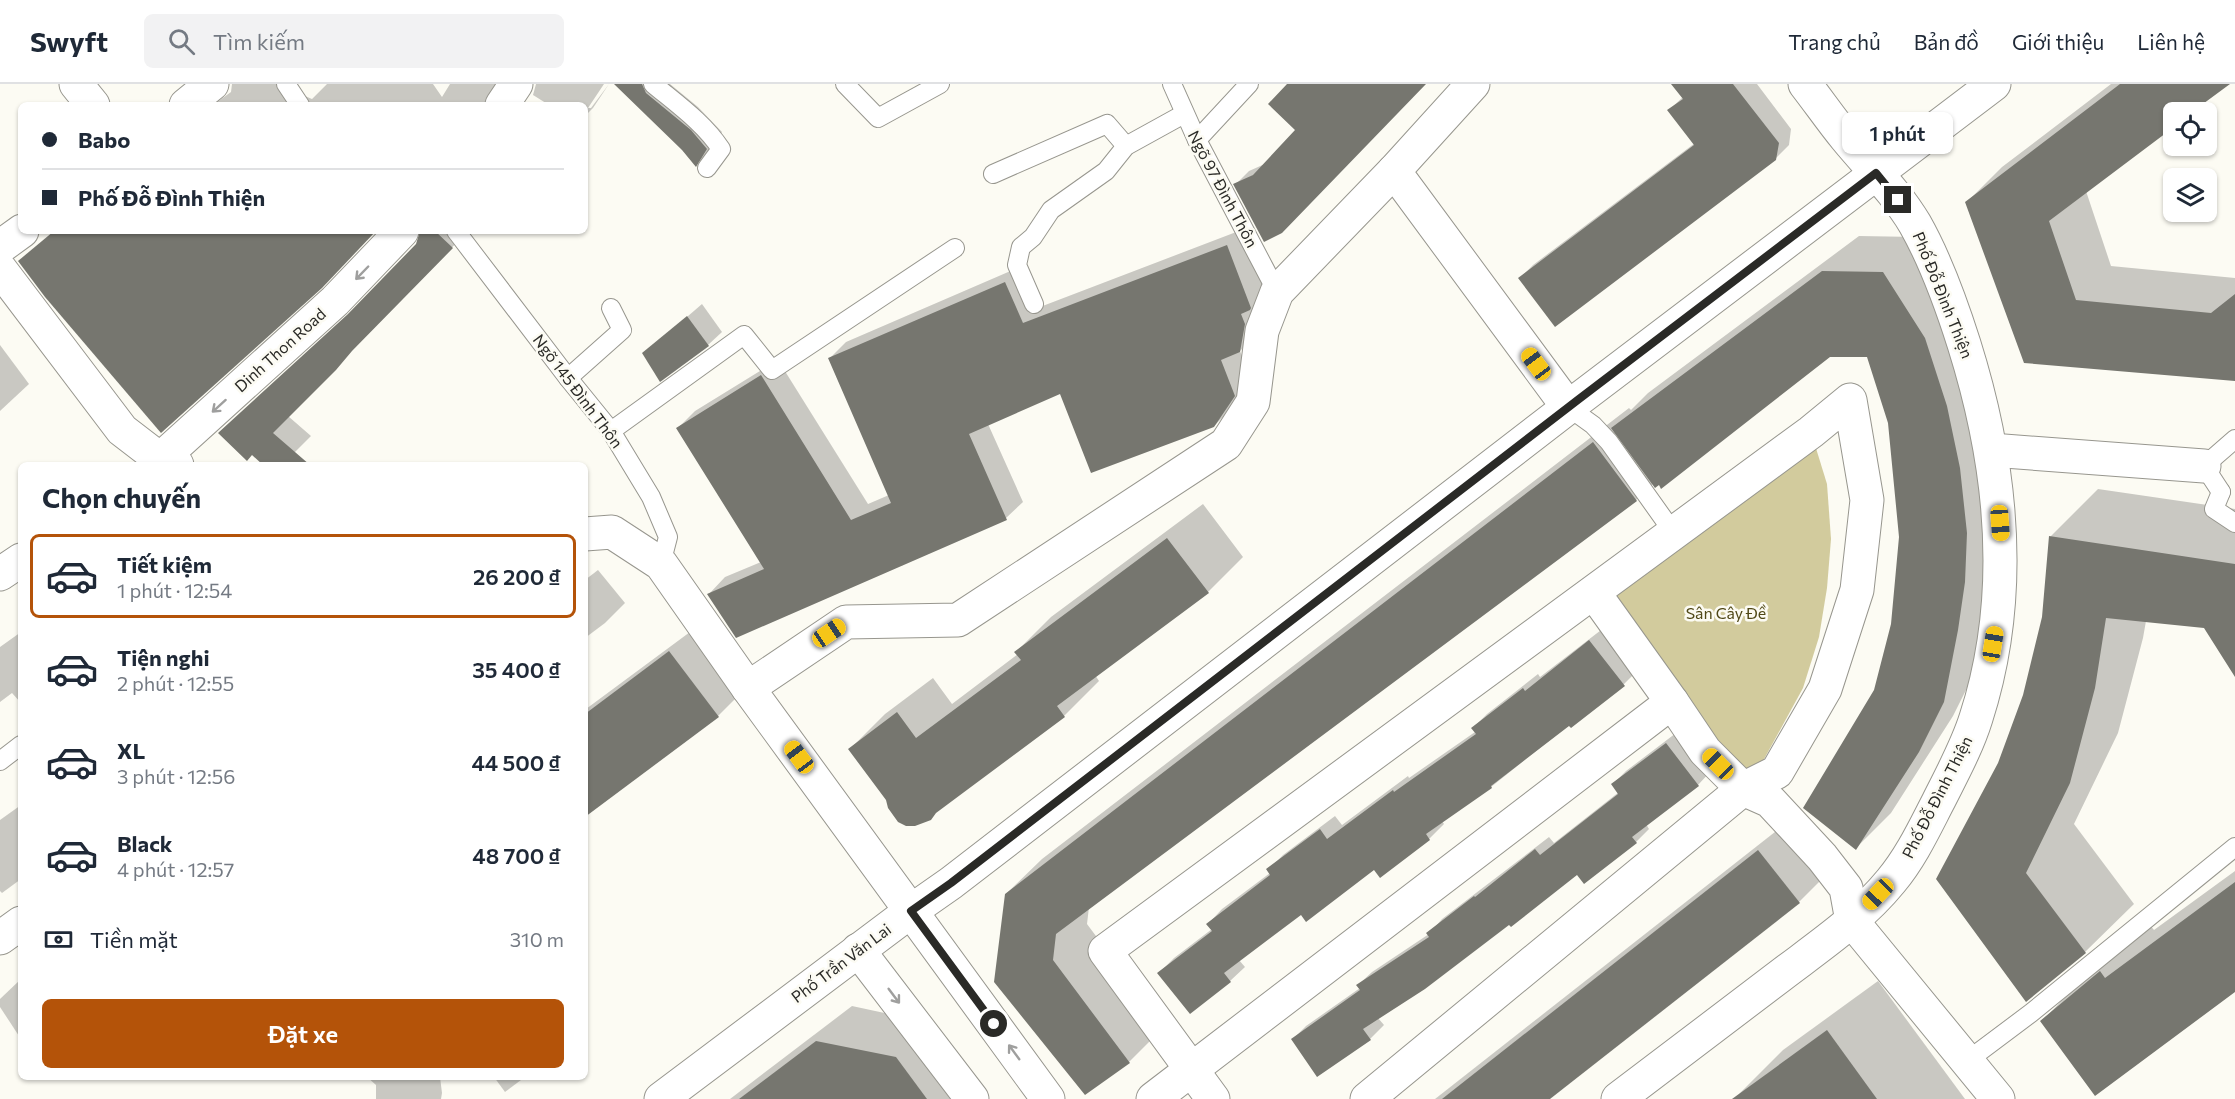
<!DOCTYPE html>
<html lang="vi">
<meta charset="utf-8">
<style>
body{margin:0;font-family:Commissioner,sans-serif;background:#f2f2f3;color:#1f2937;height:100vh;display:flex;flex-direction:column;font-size:22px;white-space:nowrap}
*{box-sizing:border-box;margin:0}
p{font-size:20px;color:#747a83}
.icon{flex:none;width:33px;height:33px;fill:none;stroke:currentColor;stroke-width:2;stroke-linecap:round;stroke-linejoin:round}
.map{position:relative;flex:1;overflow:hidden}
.side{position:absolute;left:18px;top:378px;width:570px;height:618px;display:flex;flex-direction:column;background:#fff;border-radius:9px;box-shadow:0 2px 4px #0004}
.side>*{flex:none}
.top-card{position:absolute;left:18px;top:18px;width:570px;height:132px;border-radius:9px;box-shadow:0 2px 4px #0004;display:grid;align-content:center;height:132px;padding:0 24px;background:#fff}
.buttons{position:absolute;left:2163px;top:18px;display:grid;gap:12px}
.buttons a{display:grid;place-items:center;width:54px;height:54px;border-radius:9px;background:#fff;box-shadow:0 2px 4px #0004;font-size:30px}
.end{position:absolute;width:27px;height:27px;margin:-14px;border:8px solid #2a2a27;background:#fff;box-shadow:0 0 0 3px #fff}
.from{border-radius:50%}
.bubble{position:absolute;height:42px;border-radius:9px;background:#fff;box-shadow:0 2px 4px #0004;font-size:20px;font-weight:600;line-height:42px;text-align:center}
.car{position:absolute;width:18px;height:36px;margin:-18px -9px;border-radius:8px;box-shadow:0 0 4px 2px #0007;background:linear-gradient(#f5c518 24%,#345 0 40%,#f5c518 0 76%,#345 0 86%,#f5c518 0)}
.top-card b{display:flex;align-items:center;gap:21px;height:57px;font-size:22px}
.top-card b+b{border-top:2px solid #e0e1e3}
.top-card i{width:15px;height:15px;background:#1f2937}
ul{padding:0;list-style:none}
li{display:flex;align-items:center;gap:18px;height:84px;margin:0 12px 9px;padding:0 12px;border:3px solid transparent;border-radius:9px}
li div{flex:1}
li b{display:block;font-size:22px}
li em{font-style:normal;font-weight:600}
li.active{border-color:#b45309}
li>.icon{width:54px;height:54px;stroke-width:1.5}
h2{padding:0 24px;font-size:27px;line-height:72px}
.pay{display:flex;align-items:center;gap:15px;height:66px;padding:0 24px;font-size:22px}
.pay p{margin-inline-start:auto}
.button{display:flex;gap:12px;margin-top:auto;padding:12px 24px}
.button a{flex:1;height:69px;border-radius:9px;background:#b45309;color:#fff;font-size:24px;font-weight:600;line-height:69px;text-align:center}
header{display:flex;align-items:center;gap:36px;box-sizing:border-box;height:84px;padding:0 30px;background:#fff;border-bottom:2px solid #e0e1e3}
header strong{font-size:28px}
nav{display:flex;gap:33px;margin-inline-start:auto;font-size:21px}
.search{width:420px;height:54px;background:#f2f2f3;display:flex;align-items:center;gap:15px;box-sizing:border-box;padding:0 21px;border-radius:9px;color:#747a83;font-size:22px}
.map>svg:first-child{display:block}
.green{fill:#d2cb9d}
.shadow{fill:#0003}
.building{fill:#76766f}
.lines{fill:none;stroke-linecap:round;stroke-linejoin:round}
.lane-casing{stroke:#97968e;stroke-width:20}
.street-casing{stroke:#97968e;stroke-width:35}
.lane{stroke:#fff;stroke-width:18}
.street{stroke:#fff;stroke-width:33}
.oneway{stroke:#9f9f9e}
.route{stroke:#2a2a27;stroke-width:8}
.labels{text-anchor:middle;stroke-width:5;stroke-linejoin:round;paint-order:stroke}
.street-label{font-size:16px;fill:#2a2a27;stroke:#fcfbf3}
.park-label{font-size:16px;fill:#504817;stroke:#fcfbf3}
</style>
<header>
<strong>Swyft</strong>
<div class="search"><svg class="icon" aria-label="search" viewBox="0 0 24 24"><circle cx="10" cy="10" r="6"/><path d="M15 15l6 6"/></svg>Tìm kiếm</div>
<nav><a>Trang chủ</a><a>Bản đồ</a><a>Giới thiệu</a><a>Liên hệ</a></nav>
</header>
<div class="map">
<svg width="2235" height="1015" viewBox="0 0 2235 1015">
<rect width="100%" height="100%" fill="#fcfbf3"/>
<path class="green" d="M1811,348L1827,400L1831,455L1827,504L1819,553L1803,604L1763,677L1743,705L1594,509Z"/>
<g class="shadow">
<path d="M232,0H295L305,12L312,15L327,0H433L442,13L450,0H500L501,21H213L231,8Z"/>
<path d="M604,0L588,24H591L609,0L593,24L585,32V21H549L533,11L536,0Z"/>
<path d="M616,0H670L698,23L722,48L712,65L696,80L683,65Z"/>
<path d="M1289,0H1424L1235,101L1249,87L1267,79L1297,46Z"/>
<path d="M1673,0H1757L1791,45L1789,61L1775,75L1520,194L1533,181L1695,59L1669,26L1683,13Z"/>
<path d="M2111,0H2227L2190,28H2174L2086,107L2111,182L2235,194V292L2025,277L1967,118L2002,83Z"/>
<path d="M1244,145L1267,206L1257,250L1240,267L1251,294L1231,325L1214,342L1061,308L988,340L1023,418L1006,434L709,510L725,493L761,478L678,344L695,327L778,276L868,420L889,411L829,275L846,258L1022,182L1040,223Z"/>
<path d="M422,147H468L288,332L311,352L282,381H265L252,369L220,348L360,220L417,161Z"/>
<path d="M1859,152L1918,153L1995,348L1978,582L1953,632L1891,729L1856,764L1875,606L1892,541L1901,453L1889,338L1868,271H1830L1654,399L1636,416L1089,823L1087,840L1164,943L1129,978L1086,1009L1006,810L1042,775L1629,324L1631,326L1648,309Z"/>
<path d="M702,220L722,248L708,261L644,270Z"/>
<path d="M0,261L29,300L0,327Z"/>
<path d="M2098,405L2235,425V590L2205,543L2146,537L2143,554L2118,649L2074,740L2134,820L2085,868L2027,916L2000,680L2024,612L2043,533L2050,453Z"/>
<path d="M1203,420L1243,473L1208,508L1095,591L1099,597L1064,632L942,722L888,715L850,665L885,630L933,594L952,620L1018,570L1016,568L1051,533Z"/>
<path d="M598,486L625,519L605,539L585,554V496Z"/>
<path d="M1605,543L1638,586L1624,600L1570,640L1491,703L1442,737L1444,740L1429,755L1380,792L1374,784L1301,829L1239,876L1245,883L1230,897L1190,928L1159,889L1174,874L1212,845L1208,840L1222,825L1270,789L1268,786L1283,771L1335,732L1342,741L1408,692L1409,694L1475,648L1473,644L1487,630L1538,590L1540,593Z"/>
<path d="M21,548V619L12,609L0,618V563Z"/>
<path d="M690,548L738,612L718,632L585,731V624L586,625Z"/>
<path d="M1680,646L1711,687L1698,701L1646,740L1649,745L1636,758L1577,789L1378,934L1384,941L1370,955L1318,991L1293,955L1306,942L1360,904L1358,901L1372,888L1429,850L1442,835L1549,753L1554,759L1619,708L1613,700L1626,687Z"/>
<path d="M21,721V795L2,809L0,807V736Z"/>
<path d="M1794,733L1834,783L1799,818L1548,1015H1435Z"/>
<path d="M2235,787V906L2042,937L2090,888L2149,840L2154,846Z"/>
<path d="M21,895V951L19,952L0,923V915Z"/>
<path d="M1878,897L1965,1015H1734L1783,966Z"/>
<path d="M852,922L931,939L987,1015H730Z"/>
<path d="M367,993H440L442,1009L441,1015H376V1001Z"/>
<path d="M494,993H525L505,1008Z"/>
</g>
<g class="building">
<path d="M614,0H642L646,9L691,46L707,65L696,83L682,66Z"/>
<path d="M1287,0H1426L1282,149L1264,158L1233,100L1253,91L1295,46L1268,20Z"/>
<path d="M1671,0H1733L1779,59L1776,76L1555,243L1518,194L1694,61L1667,26L1683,15Z"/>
<path d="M2120,0H2230L2192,28H2174V43L2049,137L2076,216L2211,229L2235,210V297L2024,279L1965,118Z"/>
<path d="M54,147H376L322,204L161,349L45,213L18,177Z"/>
<path d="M420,147H435L453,164L352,267L336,286L273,349L310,381H263L252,371L247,377L218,349L348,230L416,160Z"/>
<path d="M1227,161L1251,224L1250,226L1241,230L1245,240L1240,268L1221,276L1235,312L1214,343L1091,389L1060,310L969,350L1007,436L736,554L707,510L764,485L676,344L761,291L851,436L891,419L828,274L1005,198L1023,239Z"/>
<path d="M1822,187L1883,188L1925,254L1947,322L1960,384L1967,449L1965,498L1958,546L1944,618L1919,668L1856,766L1803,724L1874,606L1891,540L1899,453L1888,339L1867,273H1830L1661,405L1659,401L1655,404L1611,344Z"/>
<path d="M687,232L709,262L660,298L642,269Z"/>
<path d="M1593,358L1637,417L1056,850L1053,876L1130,979L1085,1011L994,898L1005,810Z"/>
<path d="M2049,452L2235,480V593L2204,544L2106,534L2095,604L2070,699L2026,789L2086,869L2026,918L1936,795L1998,679L2023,611L2042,533Z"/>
<path d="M1167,454L1209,509L1057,622L1065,633L936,729L931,736L915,742H906L898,738L888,724L886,716L848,665L897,628L916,654L1021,576L1014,568Z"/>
<path d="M1589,556L1625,602L1571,644L1569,642L1491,702L1492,704L1426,750L1430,756L1380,794L1374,786L1306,838L1301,831L1224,889L1231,898L1190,930L1157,889L1212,847L1206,840L1270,791L1266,785L1320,745L1327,755L1393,706L1394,708L1476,650L1471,644L1523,604L1525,607Z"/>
<path d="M669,567L719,633L585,733V630Z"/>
<path d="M1666,659L1699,702L1632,753L1637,759L1584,800L1577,791L1511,843L1509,841L1425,905L1363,945L1371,956L1317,993L1291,955L1360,906L1356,901L1429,853L1426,849L1474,812L1475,813L1535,765L1540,771L1618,710L1611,700Z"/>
<path d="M1758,766L1800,819L1550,1015H1442Z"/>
<path d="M2235,798V908L2095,1012L2040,937L2100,887L2105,894Z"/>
<path d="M1827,946L1877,1015H1732Z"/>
<path d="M816,957L896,973L927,1015H739Z"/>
</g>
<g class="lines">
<defs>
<g id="lane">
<path d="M286,0L300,21"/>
<path d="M653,0C677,20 704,39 721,65L707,84"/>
<path d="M845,0L878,34L940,0"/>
<path d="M1172,0L1197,56L1277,208"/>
<path d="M1197,56L1249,0"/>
<path d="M993,90L1107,40L1126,62"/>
<path d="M456,147L568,294L611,347L651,413L668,453L661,480"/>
<path d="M1034,220L1017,181L1021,163L1033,153L1051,126L1106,87L1126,62L1184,30"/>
<path d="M568,294L622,246L611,224"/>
<path d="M1568,323L1593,341L1609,358L1673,448"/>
<path d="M611,347L744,251L772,286L955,164"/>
<path d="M2221,408L2204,382L2235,355"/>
<path d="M2221,408L2214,425L2235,439"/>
<path d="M0,677L21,661"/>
<path d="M1967,977L2031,929L2235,763"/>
</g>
<g id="street">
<path d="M76,0L93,21"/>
<path d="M1473,0L1394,87L1568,323"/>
<path d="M186,21L212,0"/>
<path d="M502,21L516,0"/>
<path d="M0,163L22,147"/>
<path d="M0,185L122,346L161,376L177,381"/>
<path d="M1991,366L2204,382"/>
<path d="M154,381L335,217L402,147"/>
<path d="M585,450L612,448L661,480L748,604L1048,1015"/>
<path d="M0,490L21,476"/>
<path d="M1594,509L1672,618L1705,667L1743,705L1770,717L1822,773L1846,804L1852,837L1998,1015"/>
<path d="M748,604L846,538L958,536L1226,360L1253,318L1262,247L1277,208L1394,87"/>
<path d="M0,854L21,839"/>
<path d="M858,866L972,1015"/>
<path d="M661,1015L911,827L951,799L1579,315L1994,0"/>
<path d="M1153,1015L1672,618"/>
<path d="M1213,1015L1105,867L1811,348L1850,316L1867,416L1857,506L1825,605L1777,688L1743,705L1367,1015"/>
<path d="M1618,1015C1672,974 1726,933 1780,892C1818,863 1860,835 1891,797C1911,773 1924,745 1938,718C1952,690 1967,663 1976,634C2016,510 2002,381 1964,260C1951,219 1936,177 1915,140C1896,108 1869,82 1846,54C1832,37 1819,18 1805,0"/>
</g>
</defs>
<use href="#lane" class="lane-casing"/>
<use href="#street" class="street-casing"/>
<use href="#lane" class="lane"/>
<use href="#street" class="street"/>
</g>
<defs><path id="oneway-shaft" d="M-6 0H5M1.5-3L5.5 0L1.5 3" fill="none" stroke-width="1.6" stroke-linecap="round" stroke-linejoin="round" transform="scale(1.5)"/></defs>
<g class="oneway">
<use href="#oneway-shaft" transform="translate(362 189) rotate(134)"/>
<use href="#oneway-shaft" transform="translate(219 322) rotate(138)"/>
<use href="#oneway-shaft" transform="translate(894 912) rotate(53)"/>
<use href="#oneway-shaft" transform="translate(1014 968) rotate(-126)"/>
</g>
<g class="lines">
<path class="route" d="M994,940L911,827L951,799L1579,315L1876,89L1898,116"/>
</g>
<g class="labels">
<g class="street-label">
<text transform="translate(1223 105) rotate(62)" y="6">Ngõ 97 Đình Thôn</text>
<text transform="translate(1943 211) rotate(68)" y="6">Phố Đỗ Đình Thiện</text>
<text transform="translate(280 266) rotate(-42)" y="6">Dinh Thon Road</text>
<text transform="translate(578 307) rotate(53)" y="6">Ngõ 145 Đình Thôn</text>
<text transform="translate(1937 713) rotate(-63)" y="6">Phố Đỗ Đình Thiện</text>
<text transform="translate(841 879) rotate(-37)" y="6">Phố Trần Văn Lai</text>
</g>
<g class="park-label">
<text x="1726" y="535">Sân Cây Đề</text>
</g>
</g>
</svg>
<div class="buttons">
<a><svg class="icon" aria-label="locate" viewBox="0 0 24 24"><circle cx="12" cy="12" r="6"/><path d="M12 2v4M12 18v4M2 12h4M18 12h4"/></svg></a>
<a><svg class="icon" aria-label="layers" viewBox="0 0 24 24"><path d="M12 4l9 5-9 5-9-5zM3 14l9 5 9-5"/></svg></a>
</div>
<i class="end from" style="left:994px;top:940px"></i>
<i class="end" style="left:1898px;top:116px"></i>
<div class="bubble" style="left:1842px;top:28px;width:111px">1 phút</div>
<i class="car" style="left:1536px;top:280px;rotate:323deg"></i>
<i class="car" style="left:2000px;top:439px;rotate:176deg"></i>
<i class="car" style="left:829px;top:549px;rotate:56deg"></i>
<i class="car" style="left:1993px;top:560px;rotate:9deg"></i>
<i class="car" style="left:799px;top:673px;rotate:323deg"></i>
<i class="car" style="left:1718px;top:680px;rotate:315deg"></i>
<i class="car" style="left:1878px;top:810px;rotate:224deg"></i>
<div class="top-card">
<b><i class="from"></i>Babo</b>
<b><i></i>Phố Đỗ Đình Thiện</b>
</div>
<section class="side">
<h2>Chọn chuyến</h2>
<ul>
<li class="active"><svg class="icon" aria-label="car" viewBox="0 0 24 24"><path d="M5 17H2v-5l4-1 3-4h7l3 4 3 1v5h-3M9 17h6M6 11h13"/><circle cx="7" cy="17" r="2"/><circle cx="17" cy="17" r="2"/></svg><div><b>Tiết kiệm</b><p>1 phút · 12:54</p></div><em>26 200 ₫</em></li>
<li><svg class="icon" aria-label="car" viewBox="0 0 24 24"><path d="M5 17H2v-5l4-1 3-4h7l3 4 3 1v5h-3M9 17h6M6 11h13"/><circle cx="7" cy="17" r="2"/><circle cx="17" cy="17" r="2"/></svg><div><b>Tiện nghi</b><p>2 phút · 12:55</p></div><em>35 400 ₫</em></li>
<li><svg class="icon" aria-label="car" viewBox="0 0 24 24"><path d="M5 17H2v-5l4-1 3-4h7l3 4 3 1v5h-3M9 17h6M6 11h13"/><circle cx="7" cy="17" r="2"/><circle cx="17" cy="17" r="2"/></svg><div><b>XL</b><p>3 phút · 12:56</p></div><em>44 500 ₫</em></li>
<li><svg class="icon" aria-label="car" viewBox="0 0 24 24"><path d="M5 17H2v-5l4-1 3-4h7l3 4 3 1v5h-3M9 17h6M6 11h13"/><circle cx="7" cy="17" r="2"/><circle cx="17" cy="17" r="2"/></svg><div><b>Black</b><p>4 phút · 12:57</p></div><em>48 700 ₫</em></li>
</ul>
<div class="pay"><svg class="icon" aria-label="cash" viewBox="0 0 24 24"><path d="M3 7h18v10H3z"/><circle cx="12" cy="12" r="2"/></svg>Tiền mặt<p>310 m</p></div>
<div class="button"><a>Đặt xe</a></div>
</section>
</div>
